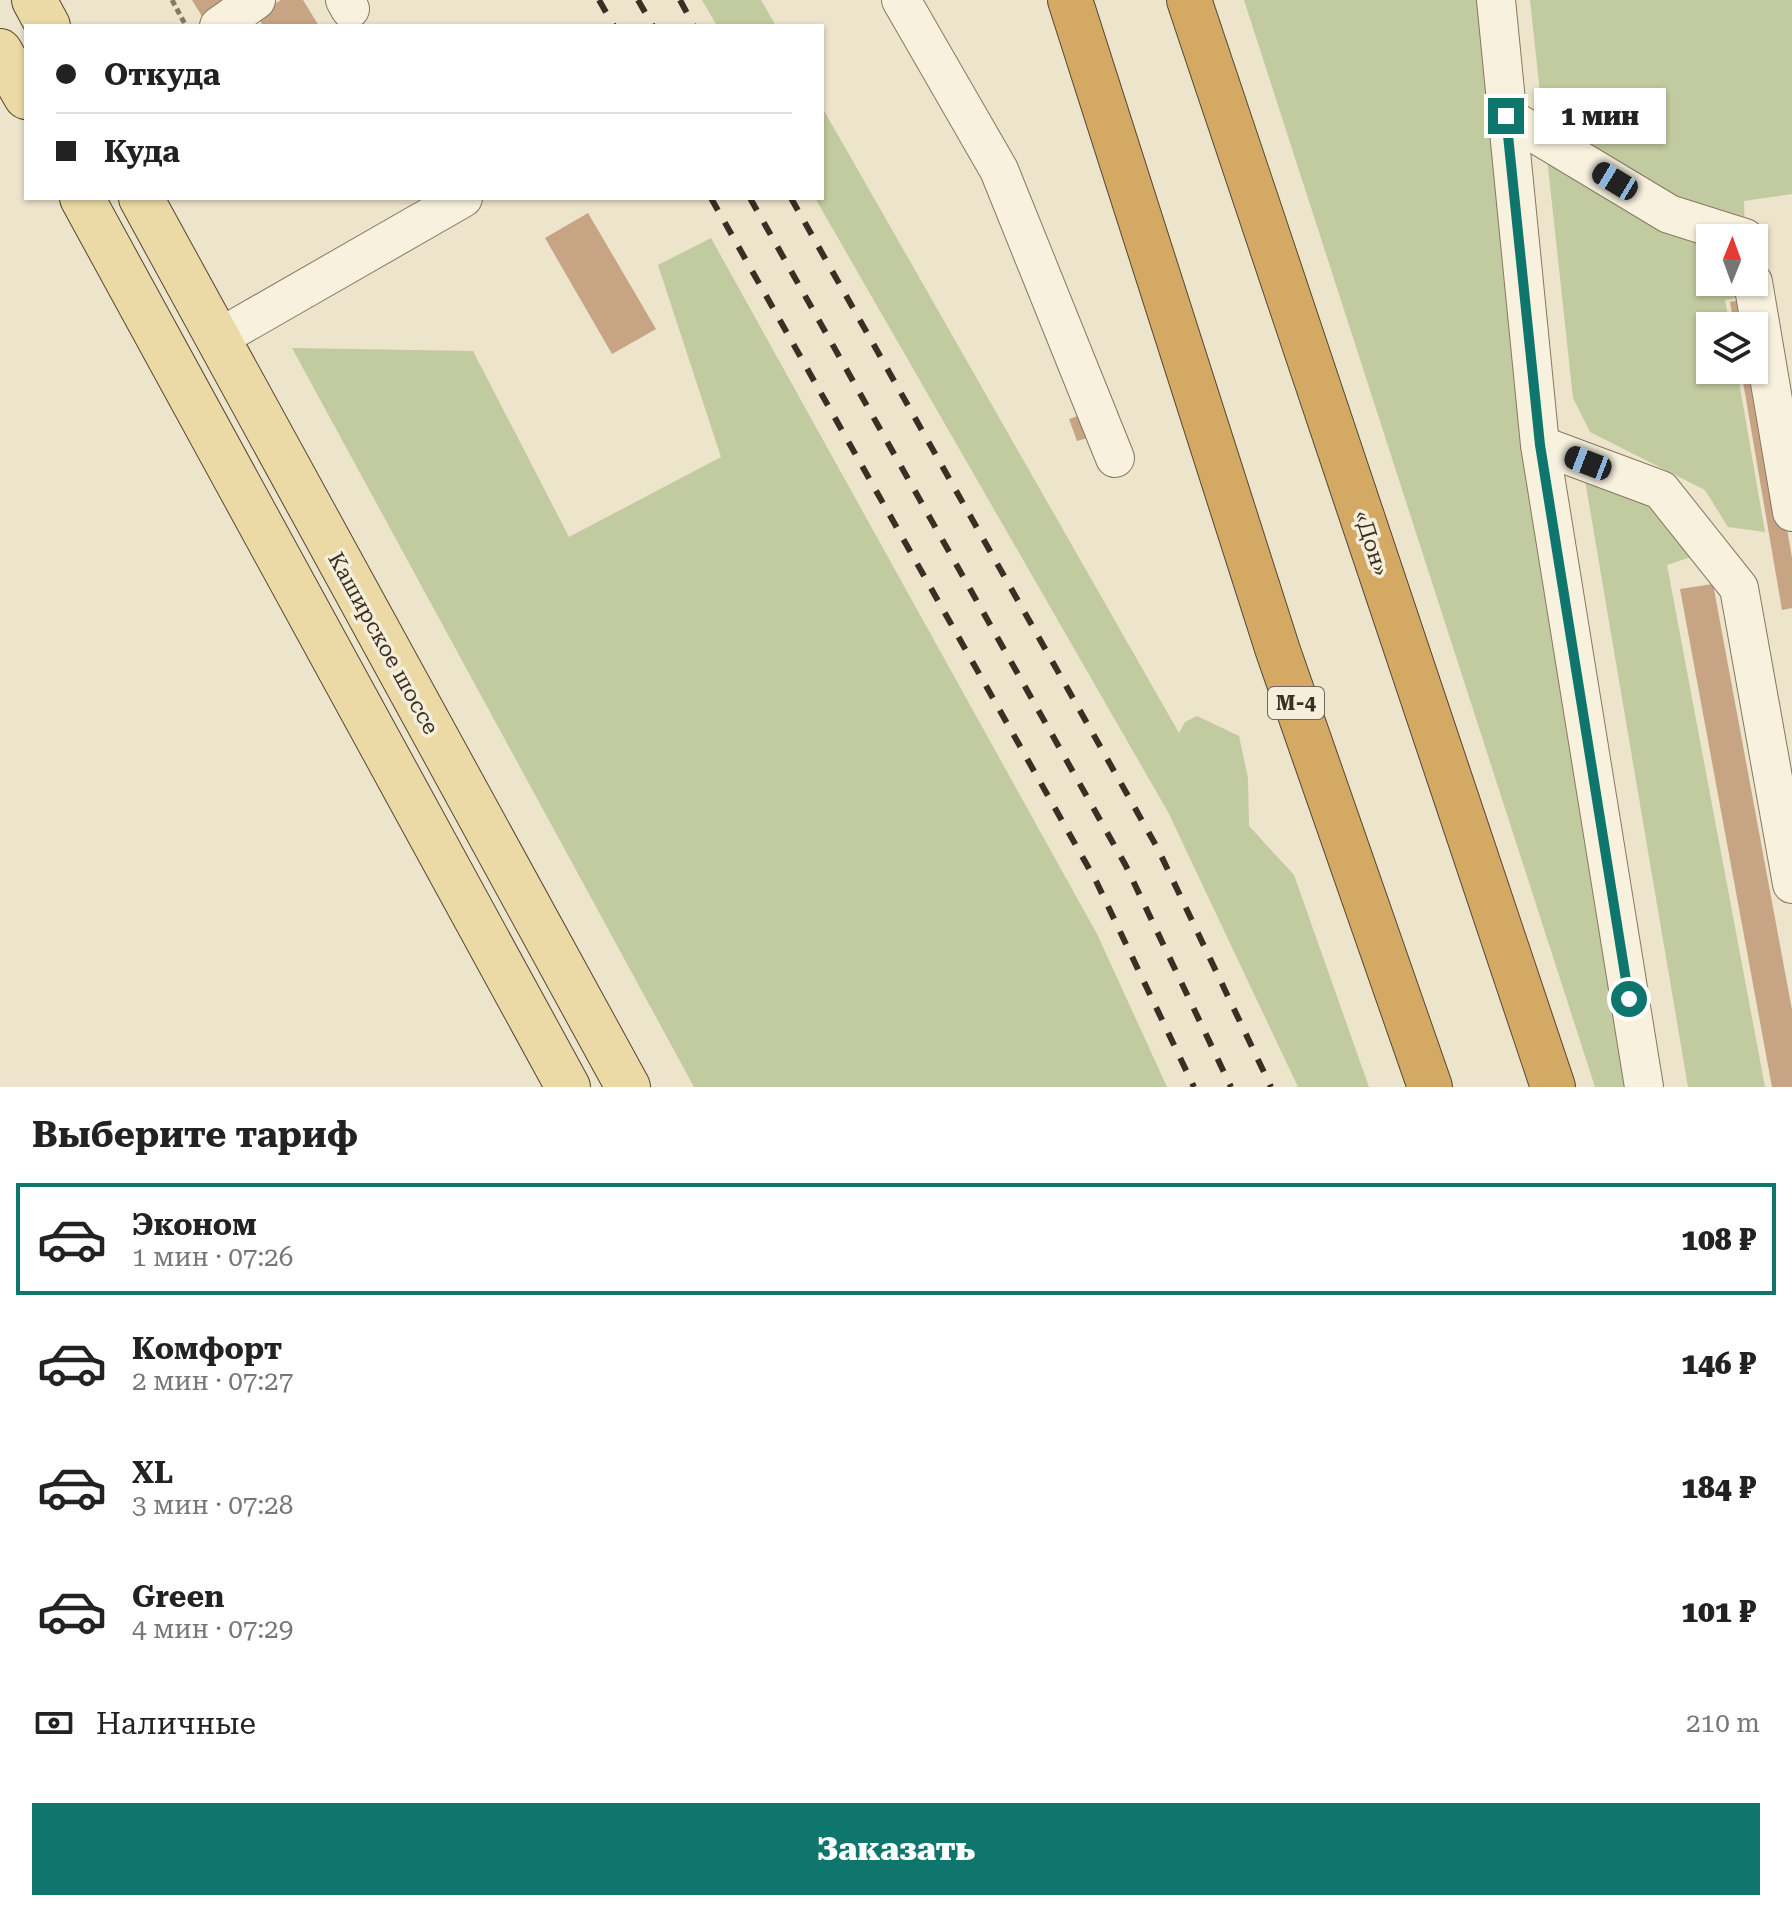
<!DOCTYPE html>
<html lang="ru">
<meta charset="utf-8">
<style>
body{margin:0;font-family:"Roboto Serif",serif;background:#f6f6f6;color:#222;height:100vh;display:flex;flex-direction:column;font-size:30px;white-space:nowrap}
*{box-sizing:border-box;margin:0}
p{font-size:26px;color:#767676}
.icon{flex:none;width:44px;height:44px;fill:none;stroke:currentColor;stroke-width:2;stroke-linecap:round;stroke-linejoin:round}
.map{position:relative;height:1087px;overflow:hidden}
.sheet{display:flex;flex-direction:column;background:#fff;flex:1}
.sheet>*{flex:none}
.top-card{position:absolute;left:24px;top:24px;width:800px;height:176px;border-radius:0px;box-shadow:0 2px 6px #0004;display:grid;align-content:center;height:176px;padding:0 32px;background:#fff}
.needle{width:52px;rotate:1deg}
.controls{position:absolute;left:1696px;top:224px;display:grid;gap:16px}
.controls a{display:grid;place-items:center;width:72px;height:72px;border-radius:0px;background:#fff;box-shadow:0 2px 6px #0004;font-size:40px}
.end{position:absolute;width:36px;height:36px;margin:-18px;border:10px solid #0f766e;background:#fff;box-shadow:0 0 0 4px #fff}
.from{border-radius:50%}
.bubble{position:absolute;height:56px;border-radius:0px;background:#fff;box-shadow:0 2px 6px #0004;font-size:26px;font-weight:800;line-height:56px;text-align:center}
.car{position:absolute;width:24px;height:48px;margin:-24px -12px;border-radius:10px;box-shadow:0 0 6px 2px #0007;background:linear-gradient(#222 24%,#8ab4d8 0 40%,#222 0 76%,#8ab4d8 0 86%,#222 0)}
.top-card b{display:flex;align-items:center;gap:28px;height:76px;font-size:30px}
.top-card b+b{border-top:2px solid #e0e0e0}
.top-card i{width:20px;height:20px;background:#222}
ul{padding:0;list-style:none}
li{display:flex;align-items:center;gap:24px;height:112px;margin:0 16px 12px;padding:0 16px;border:4px solid transparent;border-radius:0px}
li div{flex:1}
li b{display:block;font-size:30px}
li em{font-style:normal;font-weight:800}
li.on{border-color:#0f766e}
li>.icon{width:72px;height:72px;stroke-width:1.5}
h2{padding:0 32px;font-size:36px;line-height:96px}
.pay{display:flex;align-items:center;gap:20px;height:88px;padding:0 32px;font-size:30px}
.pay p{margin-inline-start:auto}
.cta{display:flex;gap:16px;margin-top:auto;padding:16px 32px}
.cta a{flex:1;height:92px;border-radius:0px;background:#0f766e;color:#fff;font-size:32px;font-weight:800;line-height:92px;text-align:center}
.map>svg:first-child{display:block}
.green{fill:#c2ca9f}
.building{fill:#c7a484}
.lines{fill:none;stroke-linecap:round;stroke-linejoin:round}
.minor-casing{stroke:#887860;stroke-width:40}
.major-casing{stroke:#564633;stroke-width:46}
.highway-casing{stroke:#564633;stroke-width:46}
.path{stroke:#887860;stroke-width:5;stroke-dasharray:6 4;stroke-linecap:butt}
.minor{stroke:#f7f1de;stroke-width:38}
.major{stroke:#ebdaa6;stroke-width:44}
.highway{stroke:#d3a963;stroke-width:44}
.rail{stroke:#392f22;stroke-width:6;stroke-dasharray:14 14;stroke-linecap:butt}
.route{stroke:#0f766e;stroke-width:10}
.labels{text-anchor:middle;stroke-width:7;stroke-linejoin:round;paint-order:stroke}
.shield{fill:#f4eeda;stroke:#716859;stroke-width:2}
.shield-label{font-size:20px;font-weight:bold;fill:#392f22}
.street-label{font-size:22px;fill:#392f22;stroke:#f4eeda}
</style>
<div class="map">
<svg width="1792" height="1087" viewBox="0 0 1792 1087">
<rect width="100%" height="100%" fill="#ece4cb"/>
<g class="green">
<path d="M702,0H761L776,26H717Z"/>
<path d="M1244,0H1503L1633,1087H1595Z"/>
<path d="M1530,0H1792V194L1744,201L1745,238H1710V282H1745V296L1725,300L1730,326H1710V370H1737L1765,532L1728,527L1705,490L1590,432L1573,398Z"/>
<path d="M822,107L1179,733L1185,722L1197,716L1239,736L1248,778L1249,826L1294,875L1369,1087H1298L1168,812L815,198H822Z"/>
<path d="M711,238L1097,934L1167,1087H694L292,348L473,351L569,537L721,457L658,265Z"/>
<path d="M1585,480L1654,495L1703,553L1667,565L1765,1087H1688Z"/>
</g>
<g class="building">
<path d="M192,0H234L203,18Z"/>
<path d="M281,0H303L319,26H263L257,15Z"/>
<path d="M588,213L656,329L612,354L545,238Z"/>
<path d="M1748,299L1752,326H1734L1730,302Z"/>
<path d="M1756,346L1792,558V608L1782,610L1741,370H1754Z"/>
<path d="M1086,413L1094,436L1077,441L1069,419Z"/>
<path d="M1713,584L1792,1010V1087H1772L1680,589Z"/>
</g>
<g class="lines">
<defs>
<g id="minor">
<path d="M345,0L350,9"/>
<path d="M901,0L999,170L1115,458"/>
<path d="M1496,0L1540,445L1644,1087"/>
<path d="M219,26L256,0"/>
<path d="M1506,116L1669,214L1745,238"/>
<path d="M1753,282L1792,512"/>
<path d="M217,339L463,198"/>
<path d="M1540,445L1661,490L1739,588L1792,884"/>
</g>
<g id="major">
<path d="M34,0L48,26"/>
<path d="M0,51L26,97"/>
<path d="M82,198L568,1087"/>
<path d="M141,198L628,1087"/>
</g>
<g id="highway">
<path d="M1070,0L1278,651L1430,1087"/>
<path d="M1189,0L1553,1087"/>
</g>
</defs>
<use href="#minor" class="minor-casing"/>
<use href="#major" class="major-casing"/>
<use href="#highway" class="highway-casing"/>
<path class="path" d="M172,0L186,26"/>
<use href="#minor" class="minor"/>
<use href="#major" class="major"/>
<use href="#highway" class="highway"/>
<g class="rail">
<path d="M599,0L614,26"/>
<path d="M638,0L653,26"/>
<path d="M680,0L694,26"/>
<path d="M711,198L1096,881L1194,1087"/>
<path d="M750,198L1126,866L1231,1087"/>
<path d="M791,198L1158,849L1271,1087"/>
</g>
</g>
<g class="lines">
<path class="route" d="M1506,116L1540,445L1629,999"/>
</g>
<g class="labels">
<rect class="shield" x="1268" y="687" width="56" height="32" rx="6"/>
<g class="shield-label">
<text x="1296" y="710">М-4</text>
</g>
<g class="street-label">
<text transform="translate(1372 543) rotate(72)" y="8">«Дон»</text>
<text transform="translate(384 643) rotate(61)" y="8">Каширское шоссе</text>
</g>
</g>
</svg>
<div class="controls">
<a><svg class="needle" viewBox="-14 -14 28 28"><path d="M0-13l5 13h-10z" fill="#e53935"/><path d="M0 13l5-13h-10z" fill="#767676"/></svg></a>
<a><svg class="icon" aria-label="layers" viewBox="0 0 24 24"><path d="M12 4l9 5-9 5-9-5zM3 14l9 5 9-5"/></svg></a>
</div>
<i class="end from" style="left:1629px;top:999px"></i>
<i class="end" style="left:1506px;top:116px"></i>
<div class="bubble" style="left:1534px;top:88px;width:132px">1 мин</div>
<i class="car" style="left:1615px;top:181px;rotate:301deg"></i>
<i class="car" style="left:1588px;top:463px;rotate:291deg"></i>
<div class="top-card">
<b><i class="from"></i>Откуда</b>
<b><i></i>Куда</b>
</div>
</div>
<section class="sheet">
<h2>Выберите тариф</h2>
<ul>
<li class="on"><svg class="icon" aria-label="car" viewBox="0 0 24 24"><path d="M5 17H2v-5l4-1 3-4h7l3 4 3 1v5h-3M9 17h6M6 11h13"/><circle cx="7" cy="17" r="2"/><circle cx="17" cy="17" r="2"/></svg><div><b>Эконом</b><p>1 мин · 07:26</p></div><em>108 ₽</em></li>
<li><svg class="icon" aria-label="car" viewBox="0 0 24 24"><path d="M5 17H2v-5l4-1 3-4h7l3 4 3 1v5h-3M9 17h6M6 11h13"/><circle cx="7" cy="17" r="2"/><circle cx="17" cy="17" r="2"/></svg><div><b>Комфорт</b><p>2 мин · 07:27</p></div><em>146 ₽</em></li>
<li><svg class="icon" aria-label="car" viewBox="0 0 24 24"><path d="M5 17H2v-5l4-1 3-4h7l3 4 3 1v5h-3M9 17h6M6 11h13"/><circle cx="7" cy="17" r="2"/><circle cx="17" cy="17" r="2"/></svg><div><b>XL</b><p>3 мин · 07:28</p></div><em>184 ₽</em></li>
<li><svg class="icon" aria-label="car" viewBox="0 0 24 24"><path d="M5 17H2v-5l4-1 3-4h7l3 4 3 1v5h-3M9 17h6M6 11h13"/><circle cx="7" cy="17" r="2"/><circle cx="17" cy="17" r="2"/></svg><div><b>Green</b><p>4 мин · 07:29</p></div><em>101 ₽</em></li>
</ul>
<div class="pay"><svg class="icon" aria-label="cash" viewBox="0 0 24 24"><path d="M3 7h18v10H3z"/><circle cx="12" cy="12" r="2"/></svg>Наличные<p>210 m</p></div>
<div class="cta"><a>Заказать</a></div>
</section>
